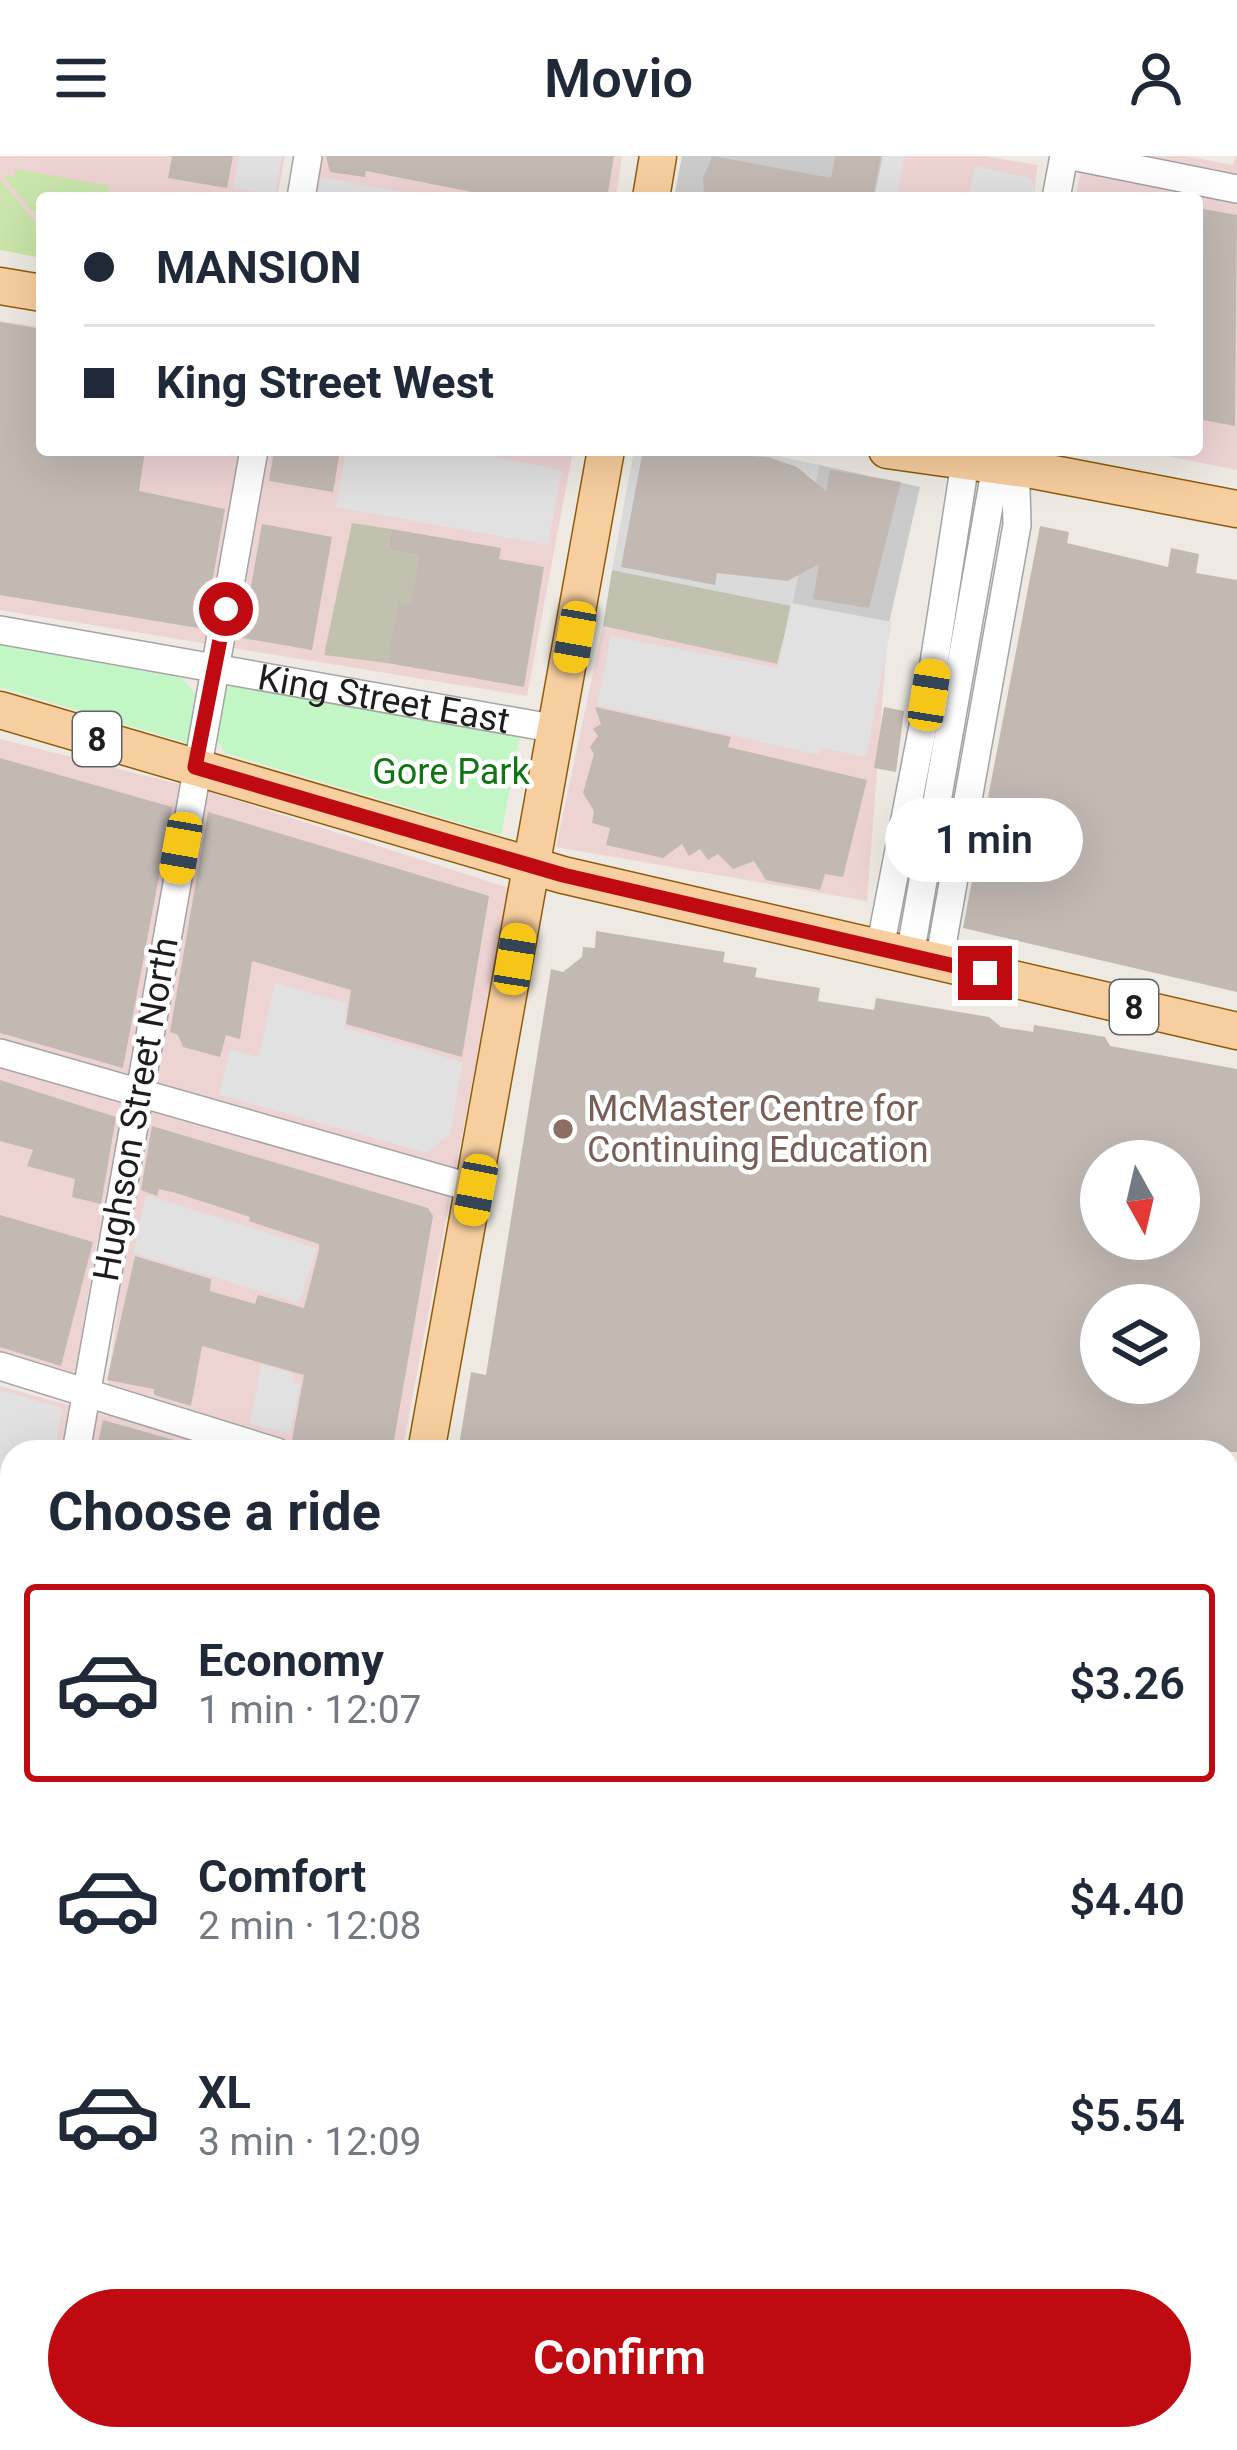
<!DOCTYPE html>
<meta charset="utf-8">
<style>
body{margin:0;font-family:Roboto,sans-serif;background:#f2f2f3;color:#1f2937;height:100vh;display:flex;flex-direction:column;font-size:45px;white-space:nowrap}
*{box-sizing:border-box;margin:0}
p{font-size:39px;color:#747a83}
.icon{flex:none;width:66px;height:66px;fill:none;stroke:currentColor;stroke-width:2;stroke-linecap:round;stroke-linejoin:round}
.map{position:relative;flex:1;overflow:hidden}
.drawer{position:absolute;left:0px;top:1284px;width:1239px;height:1011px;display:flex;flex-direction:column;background:#fff;border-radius:36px 36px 0 0;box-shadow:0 12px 48px #0002}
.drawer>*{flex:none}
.top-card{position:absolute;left:36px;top:36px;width:1167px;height:264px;border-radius:12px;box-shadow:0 12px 48px #0002;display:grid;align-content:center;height:264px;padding:0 48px;background:#fff}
.needle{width:78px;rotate:172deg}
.tools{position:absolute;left:1080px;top:984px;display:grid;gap:24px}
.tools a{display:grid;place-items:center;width:120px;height:120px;border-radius:50%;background:#fff;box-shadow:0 12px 48px #0002;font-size:60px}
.end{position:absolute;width:54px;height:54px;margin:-27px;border:15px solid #c00a11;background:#fff;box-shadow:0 0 0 6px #fff}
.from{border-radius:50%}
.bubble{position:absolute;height:84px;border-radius:42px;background:#fff;box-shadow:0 12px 48px #0002;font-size:39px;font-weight:600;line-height:84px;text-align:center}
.car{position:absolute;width:36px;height:72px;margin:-36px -18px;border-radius:15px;box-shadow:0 0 9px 3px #0007;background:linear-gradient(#f5c518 24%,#345 0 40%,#f5c518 0 76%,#345 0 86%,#f5c518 0)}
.top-card b{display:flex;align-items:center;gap:42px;height:114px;font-size:45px}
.top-card b+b{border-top:3px solid #e0e1e3}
.top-card i{width:30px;height:30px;background:#1f2937}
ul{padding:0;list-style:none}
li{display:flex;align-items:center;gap:36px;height:198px;margin:0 24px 18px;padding:0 24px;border:6px solid transparent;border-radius:12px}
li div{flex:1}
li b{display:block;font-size:45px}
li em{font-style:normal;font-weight:600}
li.on{border-color:#c00a11}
li>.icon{width:108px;height:108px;stroke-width:1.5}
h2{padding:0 48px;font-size:54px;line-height:144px}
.primary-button{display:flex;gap:24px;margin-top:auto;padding:24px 48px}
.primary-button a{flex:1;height:138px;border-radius:72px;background:#c00a11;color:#fff;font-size:48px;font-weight:600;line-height:138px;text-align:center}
header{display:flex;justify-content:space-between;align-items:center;height:156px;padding:0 48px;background:#fff;font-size:54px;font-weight:600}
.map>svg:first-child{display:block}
.residential{fill:#dbdada}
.commercial{fill:#eed3d3}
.religious{fill:#cbcbcb}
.construction{fill:#c2c1af}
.grass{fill:#cae6ab}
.park{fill:#c2f6c4}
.parking{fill:#e1e1e1}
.building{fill:#c2b9b3;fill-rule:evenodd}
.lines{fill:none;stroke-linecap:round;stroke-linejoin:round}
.minor-casing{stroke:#a4a4a4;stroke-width:30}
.major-casing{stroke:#8e5d08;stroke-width:39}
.minor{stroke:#fff;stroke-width:27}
.major{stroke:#f7ce9f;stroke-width:36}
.route{stroke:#c00a11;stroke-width:15}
.education-dot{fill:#8d6e63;stroke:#fff;stroke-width:4.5}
.labels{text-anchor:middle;stroke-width:9;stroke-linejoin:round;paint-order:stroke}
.shield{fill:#fff;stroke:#616161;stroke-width:3}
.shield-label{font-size:33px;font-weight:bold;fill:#1d1d1d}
.street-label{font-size:36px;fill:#1d1d1d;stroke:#fff}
.park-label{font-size:36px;fill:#117515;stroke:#fff}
.education-label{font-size:36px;fill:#785e54;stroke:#fff;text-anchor:start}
</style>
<header><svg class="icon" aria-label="menu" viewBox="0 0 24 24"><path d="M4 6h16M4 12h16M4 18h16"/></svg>Movio<svg class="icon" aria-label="person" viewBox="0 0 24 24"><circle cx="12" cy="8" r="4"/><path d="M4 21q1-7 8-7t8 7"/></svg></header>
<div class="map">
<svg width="1237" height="2294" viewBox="0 0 1237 2294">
<rect width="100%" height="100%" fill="#eeeae3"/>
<g class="residential">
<path d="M634,294H750L819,309L792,450L612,414Z"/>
<path d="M501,2283H653L651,2294H506L500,2293Z"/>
</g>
<g class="commercial">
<path d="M0,0H285L277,42H42V102L0,93Z"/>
<path d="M321,0H622L616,42H313Z"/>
<path d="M905,0H984L1038,9L1033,42H897Z"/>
<path d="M1083,0H1186L1232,9L1237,0V314L1138,294H1197V42H1076Z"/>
<path d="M0,165L42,171V294H573L527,540L0,454Z"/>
<path d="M792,450L888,471L867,745L556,691L603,470L777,508Z"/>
<path d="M0,583L214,637L509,732L402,1296H12V1554L0,1551V1230L104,1259L126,1087L98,1080L75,1219L0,1196Z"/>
<path d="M1227,1980L1237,1982V2270L1227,2268Z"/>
<path d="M0,2119L12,2121V2283H71L70,2294L0,2282Z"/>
<path d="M82,2283H228L227,2294H80Z"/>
<path d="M280,2283H501L500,2292L506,2294H278Z"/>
<path d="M697,2283H971L984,2286L983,2294H695Z"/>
</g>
<g class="religious">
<path d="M682,0H905L897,42H674Z"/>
<path d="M819,309L920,331L888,471L792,450Z"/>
<path d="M1233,1629L1237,1630V1780L1227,1778V1657Z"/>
</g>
<g class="construction">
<path d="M352,367L391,373L388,394L419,399L410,449L398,448L387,507L324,499Z"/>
<path d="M612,414L792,450L777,508L603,470Z"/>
<path d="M0,1920L12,1922V2061L0,2059Z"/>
</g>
<g class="grass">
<path d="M16,13L109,30L108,42H42V67L2,19L14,21Z"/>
<path d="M0,24L42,74V102L0,94Z"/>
</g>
<g class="park">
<path d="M0,489L182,522L195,538L187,587L0,531Z"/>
<path d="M230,527L520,579L501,679L225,597L215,581L224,531Z"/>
</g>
<g class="parking">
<path d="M239,0H282L275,39L233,32Z"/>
<path d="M883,0H905L897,42H874Z"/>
<path d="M975,10L1031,22L1038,42H969Z"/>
<path d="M321,21L433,42H317Z"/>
<path d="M346,294H496L495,301L562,314L548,389L336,351Z"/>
<path d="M791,447L892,466L866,601L821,592L819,599L597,549L611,480L778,512Z"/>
<path d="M275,827L347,847L345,872L463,906L450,978L427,997L219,939L230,893L258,901Z"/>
<path d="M146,1039L317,1092L299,1147L133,1097Z"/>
<path d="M261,1208L294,1218L292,1226L300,1229L290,1278L250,1268Z"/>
<path d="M0,1234L62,1252L55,1296H12V1551L0,1547Z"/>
<path d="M1227,1776L1237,1778V1918L1227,1917Z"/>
</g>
<g class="building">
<path d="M172,0H233L227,32L168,22Z"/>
<path d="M326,0H614L607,42H502L366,15L365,21L330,16Z"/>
<path d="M712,0L831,22L835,0H881L873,42H704L703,22Z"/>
<path d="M1197,52L1237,59L1235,270L1197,263Z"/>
<path d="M0,166L42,173V294H145L139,335L225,353L204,473L0,439Z"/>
<path d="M274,294H340L333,336L269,325Z"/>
<path d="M643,294L768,301L797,311L826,335L830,314L901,326L869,452L813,443L819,408L788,425L717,417L715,429L621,411Z"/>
<path d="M262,368L332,381L312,494L242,482Z"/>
<path d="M1040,370L1069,376L1067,387L1168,411L1171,392L1199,398L1196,417L1237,424V836L963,772Z"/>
<path d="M391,373L501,392L499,403L544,411L524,531L387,507L398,447L410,449L419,399L388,394Z"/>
<path d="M595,551L731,581L728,591L867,624L843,721L825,718L820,734L766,724L754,705L733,713L718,698L708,704L700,693L689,700L682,688L663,702L606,689L610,672L592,667L594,655L583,637L594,598L590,591L598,580L593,573L601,568Z"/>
<path d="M884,551L904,555L896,616L874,612Z"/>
<path d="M0,602L172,651L123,912L0,877Z"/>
<path d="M208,656L489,740L462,901L346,868L351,834L252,805L240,883L226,879L220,901L183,891L178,879L170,876Z"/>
<path d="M596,775L725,796L723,806L757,812L755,821L820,832L818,845L874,854L876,842L989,861L1001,871L1033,876L1034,869L1105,881L1110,890L1237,913V1296H458L471,1216L486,1219L551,813L563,816L582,801L583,791L595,792ZM1101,1005H1179V1083H1101ZM1101,1149H1179V1227H1101Z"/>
<path d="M0,924L116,961L101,1048L72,1041L75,1023L27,1010L33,994L0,985Z"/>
<path d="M152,970L428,1052L433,1060L392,1296H341L292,1284L304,1219L202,1190L191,1250L154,1239V1233L107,1224L135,1100L211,1123L210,1135L255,1148L258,1139L304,1152L319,1094V1088L249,1065L250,1061L176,1037L159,1033L157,1040L141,1034Z"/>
<path d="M0,1059L93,1086L61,1210L0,1191Z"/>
<path d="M103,1264L206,1293L205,1296H96Z"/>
</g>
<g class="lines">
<defs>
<g id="minor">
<path d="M1072,0L1237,33"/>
<path d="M301,42L308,0"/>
<path d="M1056,42L1064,0"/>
<path id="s1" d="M0,474L557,573"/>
<path d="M880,792L929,539L965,307"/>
<path d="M910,799L996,310"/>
<path d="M939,806L1017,369L1015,296"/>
<path d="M0,897L476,1033"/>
<path d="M0,1210L277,1296"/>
<path d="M76,1296L254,294"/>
<path d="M0,1735L12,1665"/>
<path d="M1227,1957L1237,1958"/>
<path d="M671,2294L673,2283"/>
<path d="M1086,2294L1088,2283"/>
</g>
<g id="major">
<path d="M651,42L658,0"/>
<path d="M0,130L42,137"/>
<path d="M887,294L1038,315L1237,353"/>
<path d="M0,554L563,719L1237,875"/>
<path d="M426,1296L606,294"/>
<path d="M0,1580L12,1583"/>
<path d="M1227,1606L1237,1608"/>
<path d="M0,2096L12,2098"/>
<path d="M1118,2283L1179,2294"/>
<path d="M257,2294L259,2283"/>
</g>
</defs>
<use href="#minor" class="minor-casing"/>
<use href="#major" class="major-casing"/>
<use href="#minor" class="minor"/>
<use href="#major" class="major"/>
</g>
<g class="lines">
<path class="route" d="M226,453L195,611L563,719L985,817"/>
</g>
<circle class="education-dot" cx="563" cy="973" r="12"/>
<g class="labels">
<g class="shield">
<rect x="73" y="556" width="48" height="54" rx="9"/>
<rect x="1110" y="824" width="48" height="54" rx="9"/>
</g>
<g class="shield-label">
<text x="97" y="595">8</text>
<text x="1134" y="863">8</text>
</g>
<g class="street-label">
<text dy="13" stroke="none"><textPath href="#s1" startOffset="390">King Street East</textPath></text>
<text transform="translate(135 953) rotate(-80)" y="13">Hughson Street North</text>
</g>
<g class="park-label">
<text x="451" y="628">Gore Park</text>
</g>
<g class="education-label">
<text x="587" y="965">McMaster Centre for<tspan x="587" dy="41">Continuing Education</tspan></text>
</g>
</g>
</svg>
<div class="tools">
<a><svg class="needle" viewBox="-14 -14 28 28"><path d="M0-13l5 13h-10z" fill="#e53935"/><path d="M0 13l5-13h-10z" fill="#747a83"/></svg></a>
<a><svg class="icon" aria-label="layers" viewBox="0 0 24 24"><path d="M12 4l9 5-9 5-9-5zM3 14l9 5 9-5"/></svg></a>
</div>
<i class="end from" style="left:226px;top:453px"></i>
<i class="end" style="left:985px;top:817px"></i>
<div class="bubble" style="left:885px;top:642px;width:198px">1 min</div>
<i class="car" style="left:575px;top:481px;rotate:190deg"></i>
<i class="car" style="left:929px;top:539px;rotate:9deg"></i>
<i class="car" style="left:181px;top:692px;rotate:190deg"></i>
<i class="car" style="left:515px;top:803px;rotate:9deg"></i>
<i class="car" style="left:476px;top:1034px;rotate:191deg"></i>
<div class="top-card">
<b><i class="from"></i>MANSION</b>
<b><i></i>King Street West</b>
</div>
<section class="drawer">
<h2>Choose a ride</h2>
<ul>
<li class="on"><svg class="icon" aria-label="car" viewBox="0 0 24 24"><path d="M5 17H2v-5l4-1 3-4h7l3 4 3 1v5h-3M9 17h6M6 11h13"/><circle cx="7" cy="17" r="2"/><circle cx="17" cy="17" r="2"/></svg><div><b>Economy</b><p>1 min · 12:07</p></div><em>$3.26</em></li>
<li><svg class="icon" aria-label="car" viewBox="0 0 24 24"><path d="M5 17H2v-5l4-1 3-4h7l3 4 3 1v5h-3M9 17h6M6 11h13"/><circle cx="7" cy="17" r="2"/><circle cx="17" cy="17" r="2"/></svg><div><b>Comfort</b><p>2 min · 12:08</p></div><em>$4.40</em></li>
<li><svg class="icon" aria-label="car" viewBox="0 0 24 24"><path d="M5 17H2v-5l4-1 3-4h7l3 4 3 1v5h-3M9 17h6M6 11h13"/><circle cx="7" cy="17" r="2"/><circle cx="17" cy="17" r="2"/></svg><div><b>XL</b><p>3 min · 12:09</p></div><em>$5.54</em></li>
</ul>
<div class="primary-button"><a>Confirm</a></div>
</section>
</div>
